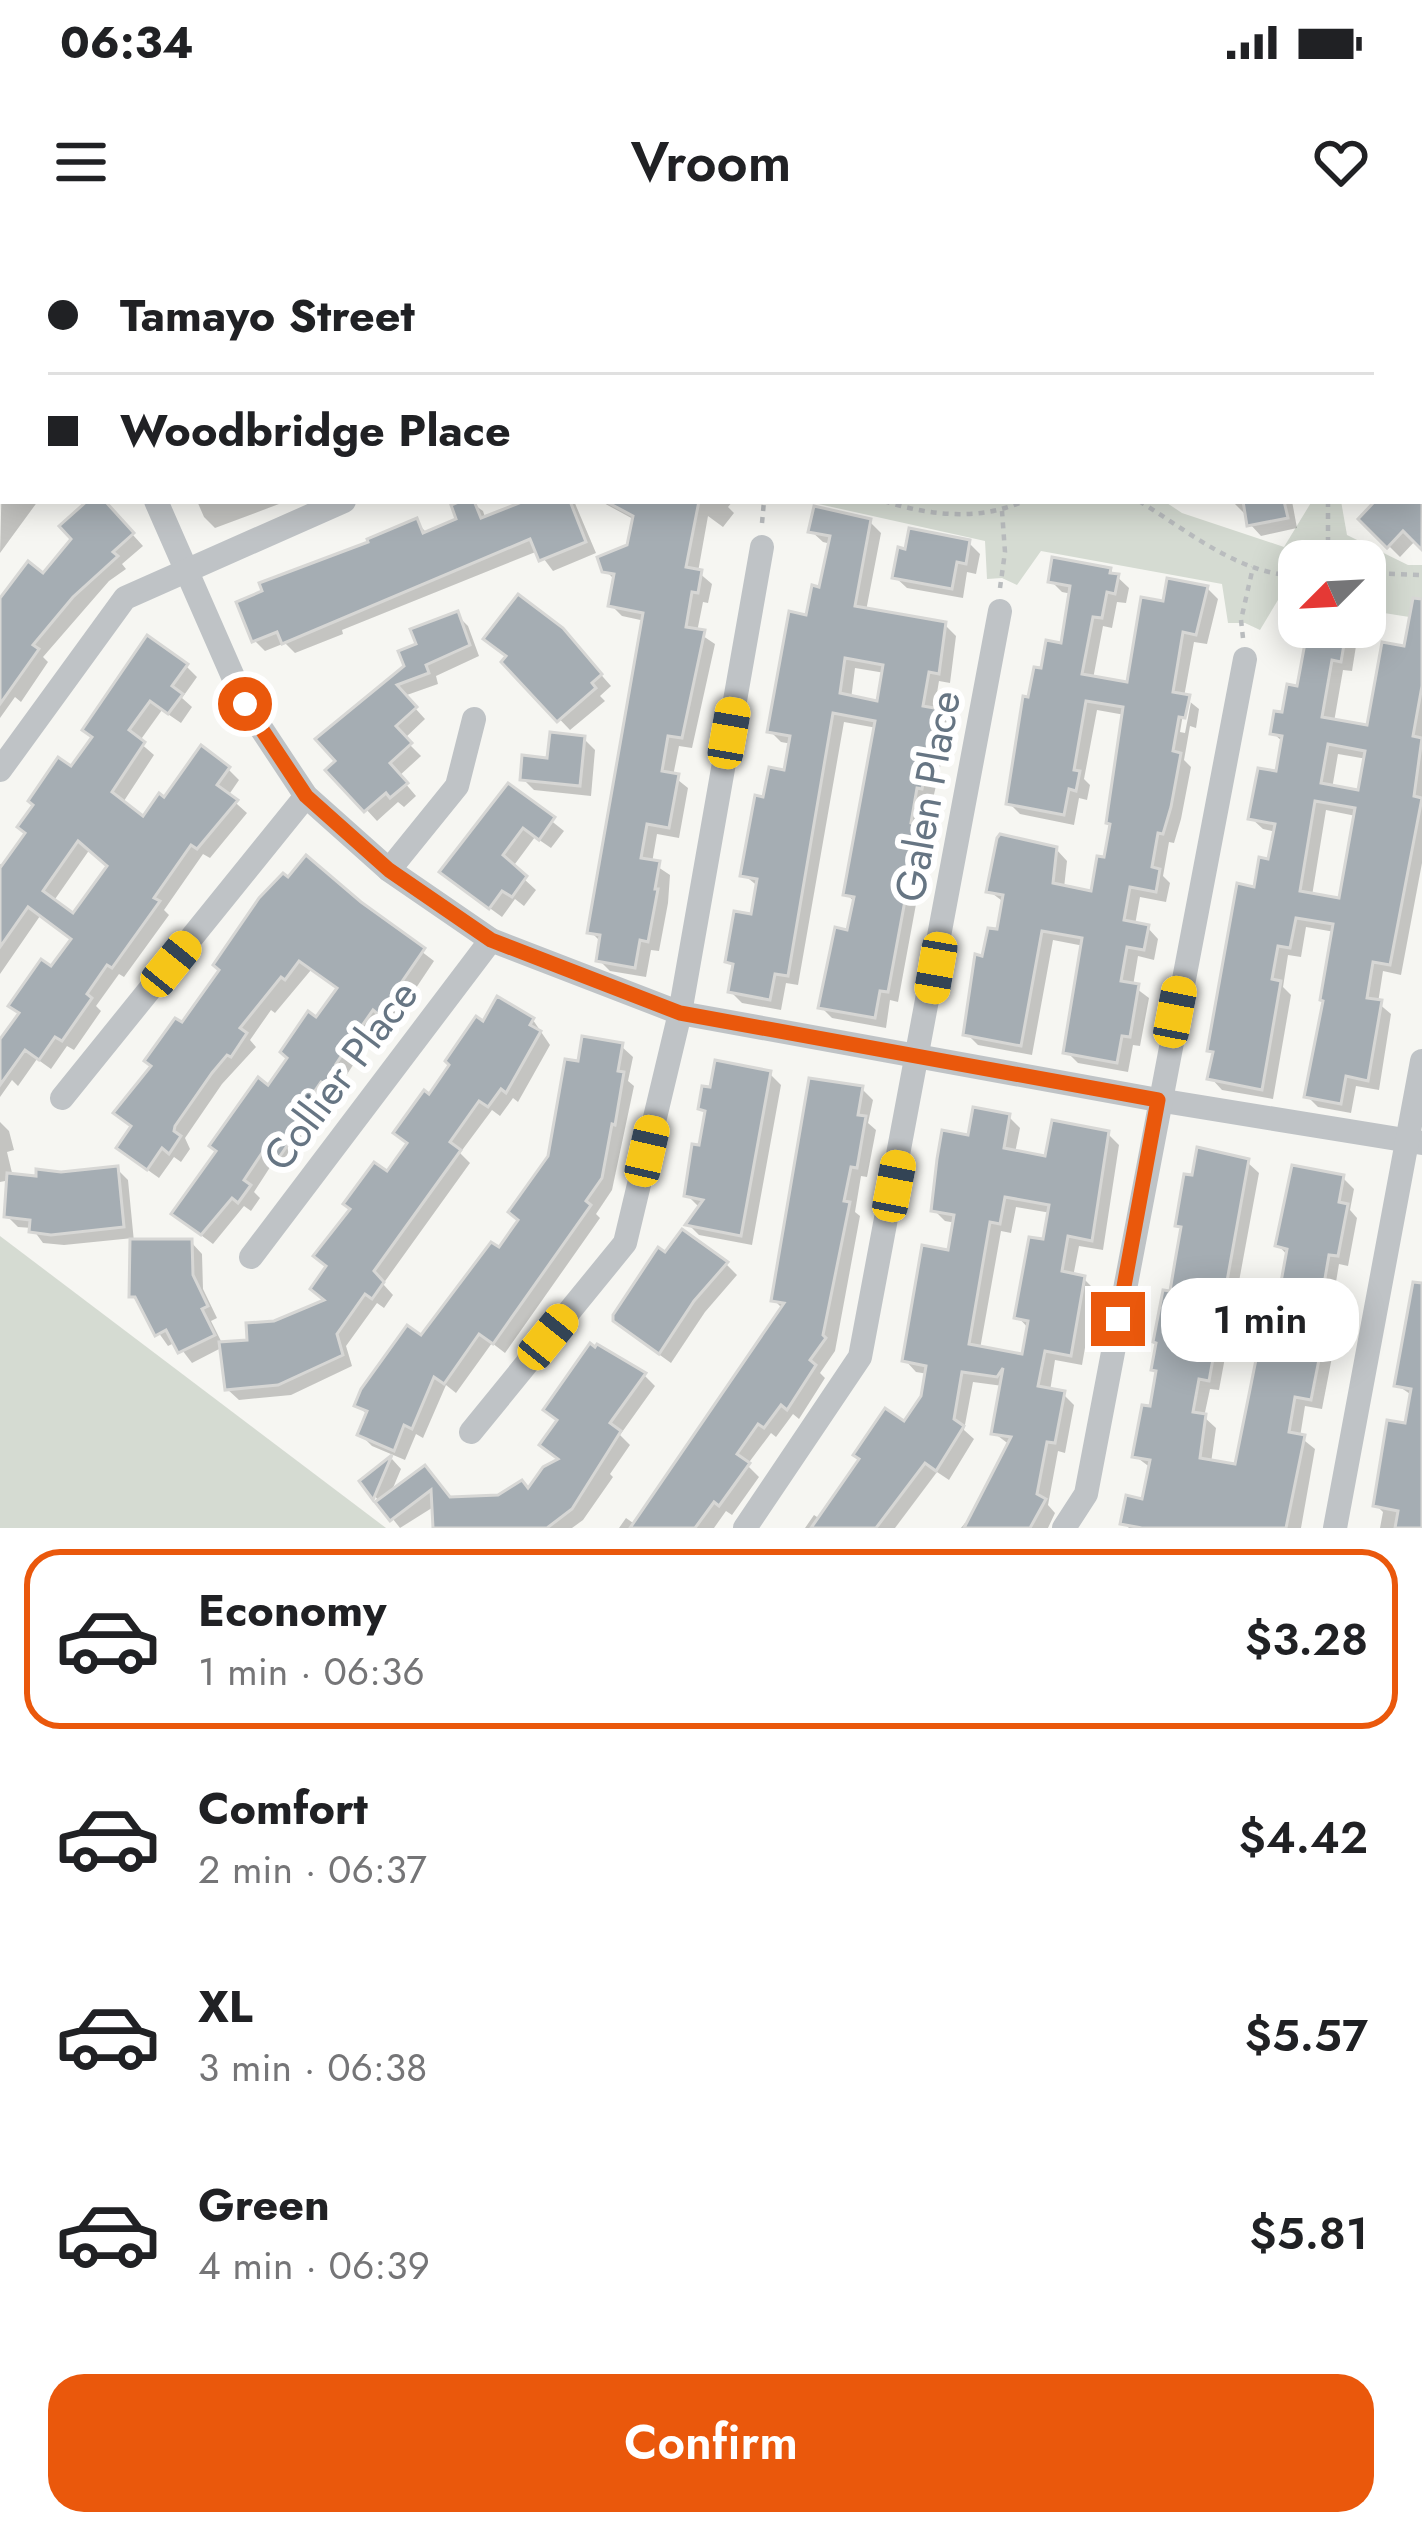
<!DOCTYPE html>
<meta charset="utf-8">
<style>
body{margin:0;font-family:Jost,sans-serif;background:#f2f2f2;color:#202124;height:100vh;display:flex;flex-direction:column;font-size:45px;white-space:nowrap}
*{box-sizing:border-box;margin:0}
p{font-size:39px;color:#757577}
.icon{flex:none;width:66px;height:66px;fill:none;stroke:currentColor;stroke-width:2;stroke-linecap:round;stroke-linejoin:round}
.map{position:relative;height:1288px;overflow:hidden}
.side{display:flex;flex-direction:column;background:#fff;flex:1}
.side>*{flex:none}
.guide{position:absolute;left:0px;top:0px;width:1422px;height:264px;box-shadow:0 6px 30px #0003;display:grid;align-content:center;height:264px;padding:0 48px;background:#fff}
.needle{width:78px;rotate:246deg}
.controls{position:absolute;left:1278px;top:300px;display:grid;gap:24px}
.controls a{display:grid;place-items:center;width:108px;height:108px;border-radius:24px;background:#fff;box-shadow:0 6px 30px #0003;font-size:60px}
.end{position:absolute;width:54px;height:54px;margin:-27px;border:15px solid #ea580c;background:#fff;box-shadow:0 0 0 6px #fff}
.from{border-radius:50%}
.bubble{position:absolute;height:84px;border-radius:36px;background:#fff;box-shadow:0 6px 30px #0003;font-size:39px;font-weight:600;line-height:84px;text-align:center}
.car{position:absolute;width:36px;height:72px;margin:-36px -18px;border-radius:15px;box-shadow:0 0 9px 3px #0007;background:linear-gradient(#f5c518 24%,#345 0 40%,#f5c518 0 76%,#345 0 86%,#f5c518 0)}
.guide b{display:flex;align-items:center;gap:42px;height:114px;font-size:45px}
.guide b+b{border-top:3px solid #e0e0e0}
.guide i{width:30px;height:30px;background:#202124}
ul{padding:21px 0 0;list-style:none}
li{display:flex;align-items:center;gap:36px;height:180px;margin:0 24px 18px;padding:0 24px;border:6px solid transparent;border-radius:36px}
li div{flex:1}
li b{display:block;font-size:45px}
li em{font-style:normal;font-weight:600}
li.current{border-color:#ea580c}
li>.icon{width:108px;height:108px;stroke-width:1.5}
.primary-button{display:flex;gap:24px;margin-top:auto;padding:24px 48px}
.primary-button a{flex:1;height:138px;border-radius:36px;background:#ea580c;color:#fff;font-size:48px;font-weight:600;line-height:138px;text-align:center}
.status{display:flex;justify-content:space-between;align-items:center;height:84px;padding:0 60px;background:#fff;direction:ltr}
.status svg{height:33px;fill:currentColor}
header{display:flex;justify-content:space-between;align-items:center;height:156px;padding:0 48px;background:#fff;font-size:54px;font-weight:600}
.map>svg:first-child{display:block}
.green{fill:#d5dbd2}
.shadow{fill:#0003;fill-rule:evenodd}
.building{fill:#a5adb3;stroke:#d7d7d5;stroke-width:3;fill-rule:evenodd}
.lines{fill:none;stroke-linecap:round;stroke-linejoin:round}
.path{stroke:#b9bcbe;stroke-width:4.5;stroke-dasharray:6 6;stroke-linecap:butt}
.minor{stroke:#bfc3c6;stroke-width:24}
.route{stroke:#ea580c;stroke-width:15}
.labels{text-anchor:middle;stroke-width:12;stroke-linejoin:round;paint-order:stroke}
.street-label{font-size:42px;fill:#667583;stroke:#fff}
</style>
<div class="status"><b>06:34</b><svg viewBox="0 0 49 12"><path d="M0 12V9h3v3zM5 12V6h3v6zM10 12V3h3v9zM15 12V0h3v12zM26 1h20v11H26zM47 4h2v5h-2z"/></svg></div>
<header><svg class="icon" aria-label="menu" viewBox="0 0 24 24"><path d="M4 6h16M4 12h16M4 18h16"/></svg>Vroom<svg class="icon" aria-label="heart" viewBox="0 0 24 24"><path d="M12 20l-8-8c-3-5 5-10 8-4 3-6 11-1 8 4z"/></svg></header>
<div class="map">
<svg width="1422" height="1288" viewBox="0 0 1422 1288">
<rect width="100%" height="100%" fill="#f6f6f2"/>
<g class="green">
<path d="M805,261H1164L1182,273L1284,307L1312,261H1341L1347,295L1408,325H1422V379L1365,370V321H1299V358L1281,355L1260,390L1245,383H1228L1222,344L1041,311L1017,345L1002,338L987,339L985,301Z"/>
<path d="M0,996L386,1288H0Z"/>
</g>
<g class="shadow">
<path d="M91,0H119L122,3H92Z"/>
<path d="M139,0H279L131,3Z"/>
<path d="M469,0H610L612,3H462Z"/>
<path d="M731,0H843L730,3Z"/>
<path d="M950,0H1040L948,3Z"/>
<path d="M1073,0H1160L1071,3Z"/>
<path d="M1249,0H1329L1247,3Z"/>
<path d="M1362,0H1422L1419,49V3H1360Z"/>
<path d="M0,37L3,40L0,115Z"/>
<path d="M1422,172V213L1419,211Z"/>
<path d="M3,194V261H38L0,313Z"/>
<path d="M1422,220V306L1416,300L1400,317L1362,279L1382,261H1419Z"/>
<path d="M91,261H102L143,306L122,324L126,329L109,341L43,417L48,422L21,462L15,457L0,478V363L44,337L75,299Z"/>
<path d="M197,261H287L215,288L204,277Z"/>
<path d="M469,261L483,271L486,280L531,261H574L596,313L553,331L538,311L342,390L343,394L295,413L285,403L265,411L254,400L372,304L416,282L428,294L460,280Z"/>
<path d="M600,261H733L728,267L734,273L723,287L708,276L698,332L712,344L708,363L703,362L697,392L715,404L692,508L679,506L673,536L688,548L679,598L657,594L652,623L670,635L668,663L659,711L651,710L646,737L610,731L599,720L602,703L591,692L645,381L622,376L611,365L616,341L605,330L630,307L635,280Z"/>
<path d="M1232,261H1292L1297,288L1261,296L1250,284L1248,272L1244,273Z"/>
<path d="M870,282L881,293L866,371L945,385L956,396L950,443L939,441L934,471L950,483L933,559L927,558L922,592L928,599L898,762L890,760L886,788L832,778L821,767L850,693L856,663L846,654L877,488L844,482L798,745L786,743L781,770L742,763L731,752L735,729L728,721L753,677L759,647L744,635L766,560L787,533L792,504L781,502L770,491L821,350L831,304L823,302L811,291ZM855,428L885,433L879,464L851,459Z"/>
<path d="M969,303L980,314L976,334L967,332L963,358L907,348L895,337Z"/>
<path d="M1110,330L1129,348L1126,363L1117,362L1112,388L1103,386L1093,439L1130,446L1166,365L1207,348L1218,359L1207,404L1194,402L1184,457L1199,469L1196,488L1190,486L1184,520L1191,527L1181,579L1174,603L1169,602L1163,636L1170,643L1166,662L1140,657L1135,685L1147,687L1158,699L1154,720L1138,716L1133,746L1149,758L1140,806L1133,805L1128,832L1078,823L1067,812L1084,706L1053,700L1032,815L978,805L967,794L985,719L1000,693L1005,663L989,651L1056,609L1067,621L1064,648L1093,654L1106,621L1125,475L1097,470L1084,539L1090,545L1087,560L1079,558L1074,585L1020,574L1009,563L1031,461L1043,432L1063,406L1072,354L1062,352L1051,341ZM1185,462H1191L1185,493L1180,492Z"/>
<path d="M1293,364L1299,365V387H1363L1367,391L1365,407L1356,406L1352,431L1343,430L1334,482L1369,489L1407,410L1422,388V623L1401,735L1383,731L1378,763L1391,774L1379,850L1356,846L1351,873L1318,867L1307,856L1335,692L1306,687L1301,717L1288,715L1283,747L1291,755L1273,859L1222,850L1211,838L1215,815L1210,810L1270,623L1276,592L1263,589L1251,578L1278,534L1284,503L1273,493L1300,450L1310,397L1301,395L1289,384ZM1338,514L1367,519L1360,554L1332,549ZM1326,570L1356,576L1342,662L1312,656Z"/>
<path d="M457,375L468,386L479,416L436,436L438,444L404,456L425,479L404,499L421,516L399,536L416,556L404,567L398,562L377,581L330,530L419,406Z"/>
<path d="M573,403L611,446L600,456L605,461L570,490L505,422Z"/>
<path d="M186,426L197,437L182,458L192,467L181,483L162,470L139,502L154,515L122,564L144,580L165,561L228,529L239,540L228,556L247,573L210,618L203,614L164,670L169,675L124,737L119,734L96,766L101,771L74,810L67,806L51,829L37,819L18,846L12,840L0,857V804L74,701L40,676L0,734V624L4,627L72,531ZM90,609L110,626L74,677L53,662Z"/>
<path d="M584,499L595,510L591,556L534,550L523,539Z"/>
<path d="M509,547L564,591L551,608L535,597L512,628L536,650L524,666L515,659L502,677L454,642Z"/>
<path d="M359,664L434,721L392,784L385,779L362,811L346,836L351,841L341,856L334,851L311,883L317,889L290,928L276,918L254,952L260,958L251,971L244,966L213,1004L186,984L269,849L339,750L311,730L275,773L271,770L250,800L256,807L222,844L185,898L190,909L181,922L174,917L159,938L131,918L182,787Z"/>
<path d="M533,780L550,805L518,862L513,858L500,876L492,870L460,913L470,923L383,1044L393,1055L384,1068L377,1063L346,1106L352,1126L291,1155L239,1160L227,1149L223,1107L192,1123L176,1102L168,1106L132,1055L133,998L64,1005L43,1003L32,988L18,987L7,976L10,940L0,942V882L9,891L14,910L7,912L13,937L38,939L117,929L128,940L134,1002H191L202,1014L203,1049L217,1078L211,1081L223,1105L250,1103L275,1083L327,1062L430,858L484,785Z"/>
<path d="M621,806L633,817L628,841L634,846L612,950L596,974L600,978L505,1113L492,1103L456,1153L446,1145L423,1198L416,1194L405,1220L372,1206L360,1194L368,1176L358,1165L500,1012L521,981L551,917L580,824Z"/>
<path d="M770,834L781,845L752,1005L699,995L689,985L700,968L687,955L707,875L701,868Z"/>
<path d="M862,849L873,860L868,883L876,890L867,937L861,936L855,972L860,976L835,1111L820,1133L825,1138L799,1179L793,1174L776,1197L771,1193L747,1225L759,1237L732,1275L726,1271L714,1288H619L626,1278L636,1285L783,1069L774,1060Z"/>
<path d="M1009,877L1020,888L1015,913L1048,920L1108,894L1119,905L1103,1010L1079,1006L1073,1037L1084,1039L1095,1050L1082,1125L1055,1120L1050,1151L1063,1154L1074,1165L1065,1213L1058,1211L1048,1265L1055,1273L1048,1288H961L965,1283L969,1285L1010,1205L994,1193L1003,1146L973,1142L964,1190L974,1199L949,1240L937,1232L895,1288H805L814,1275L820,1279L905,1185L924,1157L928,1134L916,1132L905,1120L950,1014L956,983L945,981L934,970L970,898ZM1016,967L1051,973L1046,1003L1018,1077L1029,1089L1024,1117L980,1109L1001,991L1011,993Z"/>
<path d="M1247,922L1259,933L1219,1150L1210,1149L1204,1177L1216,1188L1211,1223L1238,1228L1284,1046L1289,1017L1278,1005L1343,938L1354,949L1350,970L1357,978L1348,1026L1339,1024L1333,1060L1339,1065L1337,1091L1322,1169L1305,1166L1300,1197L1315,1209L1301,1288H1129L1124,1283L1144,1262L1151,1228L1135,1216L1152,1170L1184,991L1178,985Z"/>
<path d="M726,1024L737,1035L705,1072L671,1123L628,1092Z"/>
<path d="M1422,1069V1288H1380L1383,1272L1376,1265L1407,1187L1413,1156L1397,1145Z"/>
<path d="M644,1135L655,1146L620,1195L630,1205L610,1234L613,1237L583,1280L572,1288H436L435,1266L400,1288L363,1241L392,1219L401,1229L390,1255L425,1229L451,1260L499,1257L529,1251L560,1220L543,1205Z"/>
</g>
<g class="building">
<path d="M87,261H105L134,293L113,312L118,316L73,357L33,405L39,409L0,464V358L28,321L43,333L71,299L59,286Z"/>
<path d="M461,261H474L481,278L524,261H570L586,302L539,321L530,299L282,404L277,392L252,402L236,362L262,351L259,343L368,302L367,299L417,278L423,293L456,279L451,265Z"/>
<path d="M605,261H699L686,327L702,330L698,353L692,352L686,387L705,390L682,498L668,496L662,531L679,534L669,588L647,584L641,618L660,621L655,649H658L648,702L640,700L635,728L596,721L600,695L587,693L643,373L608,366L614,334L602,332L597,317L627,305L633,276Z"/>
<path d="M1243,261H1284L1288,278L1247,286Z"/>
<path d="M1375,261H1422V310L1403,291L1387,308L1358,279Z"/>
<path d="M814,266L871,279L855,366L946,382L939,434L929,432L923,466L940,469L922,549L917,548L911,583L919,585L888,752L880,751L875,778L818,768L835,687L847,690L854,657L843,655L875,481L833,473L788,736L775,734L770,760L728,752L733,724L725,722L734,671L751,674L757,639L740,636L755,555L763,557L769,527L784,530L790,496L767,492L789,371L806,375L812,345L819,347L830,296L808,292ZM845,418L883,425L877,461L840,453Z"/>
<path d="M909,288L970,300L966,324L957,322L952,349L892,338L898,307L905,309Z"/>
<path d="M1052,317L1111,328L1110,333L1119,334L1115,354L1107,352L1102,378L1093,377L1082,434L1127,442L1141,357L1163,361L1167,338L1208,346L1196,395L1183,392L1173,452L1190,455L1185,478L1179,477L1173,511L1181,513L1171,567L1163,594L1158,593L1152,627L1160,629L1156,652L1130,647L1124,680L1149,685L1144,710L1127,707L1121,741L1139,744L1130,797L1122,796L1117,823L1063,813L1082,698L1042,691L1021,806L963,795L975,714L982,716L988,688L997,689L1003,655L986,652L997,598L1000,594L1057,607L1053,643L1091,651L1097,616L1104,617L1110,584L1106,583L1123,467L1086,461L1074,530L1080,531L1076,551L1069,549L1064,575L1006,564L1023,456L1028,457L1034,427L1041,428L1046,400L1061,403L1070,346L1048,342Z"/>
<path d="M518,354L563,388L602,434L592,443L596,448L557,482L501,422L506,416L483,399Z"/>
<path d="M1413,358L1422,359V446L1413,496L1422,498L1414,556L1422,558L1390,725L1373,722L1367,758L1382,760L1368,841L1346,836L1341,864L1304,857L1323,761L1320,760L1333,684L1296,678L1290,708L1278,706L1272,739L1281,741L1262,850L1207,839L1213,812L1207,811L1237,643L1254,647L1259,617L1268,619L1275,584L1248,579L1258,528L1276,531L1282,496L1270,494L1274,471L1282,472L1287,444L1297,446L1308,387H1347L1341,422L1332,420L1322,477L1367,485L1382,402L1404,406ZM1328,504L1365,511L1358,550L1321,543ZM1315,561L1355,568L1339,658L1300,651Z"/>
<path d="M458,371L470,405L426,425L429,433L397,445L417,467L396,486L412,503L390,523L408,543L390,558L386,553L364,572L325,530L335,521L315,499L404,426L398,411L416,404L410,389Z"/>
<path d="M147,395L188,424L172,446L183,454L168,474L150,461L129,490L145,502L112,552L143,576L159,553L164,557L201,505L230,527L217,545L238,560L197,609L191,605L154,658L160,661L112,728L107,725L87,754L92,758L62,801L55,797L39,820L25,810L0,845V799L19,773L8,766L41,719L51,726L71,699L28,667L0,707V628L25,593L17,587L33,565L28,561L58,517L71,526L92,497L82,490ZM78,601L107,626L73,673L43,651Z"/>
<path d="M550,492L585,496L580,546L520,540L522,515L547,518Z"/>
<path d="M508,543L555,577L539,600L523,588L503,615L527,636L512,657L502,651L489,669L439,632Z"/>
<path d="M306,615L361,662L425,708L379,775L373,770L352,800L336,824L342,828L329,847L321,842L301,871L308,875L278,919L264,910L244,940L251,945L238,963L232,958L201,995L171,974L216,911L209,906L258,837L268,845L287,818L280,812L308,771L316,777L337,748L299,721L285,740L281,737L240,788L247,793L231,817L227,815L212,833L175,886L174,891L181,896L169,914L162,908L147,930L116,908L131,886L113,873L151,826L144,821L175,778L182,782L219,730L213,725L259,658L283,633L288,637Z"/>
<path d="M497,756L534,778L530,785L541,791L506,853L501,849L488,867L479,861L450,902L461,910L374,1031L384,1042L372,1059L365,1054L337,1094L343,1115L278,1145L225,1150L219,1102L247,1100L246,1083L274,1081L324,1060L310,1049L326,1026L313,1016L350,969L343,964L374,922L387,931L407,903L393,893L424,850L429,854L449,825L445,821L476,776L483,781Z"/>
<path d="M582,796L623,803L618,831L624,832L615,885L612,884L602,938L586,961L591,965L493,1104L479,1094L444,1144L434,1137L412,1189L404,1185L394,1211L357,1195L367,1171L354,1166L361,1149L407,1085L421,1095L491,1002L499,1007L518,980L508,972L548,916L565,819L578,821Z"/>
<path d="M715,820L771,831L741,996L685,985L703,960L684,956L692,904L699,905L705,871L698,869L702,846L710,847Z"/>
<path d="M809,838L863,846L858,875L866,876L857,928L851,927L844,961L850,962L823,1095L826,1098L810,1120L816,1125L787,1170L781,1165L764,1188L758,1184L737,1214L750,1223L719,1266L714,1262L695,1288H630L784,1063L771,1061Z"/>
<path d="M973,867L1010,874L1004,908L1045,916L1052,880L1109,891L1092,1001L1068,996L1062,1031L1085,1036L1071,1116L1045,1111L1038,1146L1065,1151L1055,1203L1047,1202L1037,1254L1046,1259L1030,1288H964L1011,1197L991,1194L1003,1128L997,1137L962,1132L954,1179L964,1186L936,1231L925,1223L876,1288H811L859,1219L853,1215L885,1168L904,1181L921,1156L926,1126L902,1121L922,1005L948,1010L954,975L931,971L937,919L942,890L968,895ZM1005,957L1049,965L1043,999L1029,997L1014,1078L1028,1081L1022,1114L969,1104L990,982L1000,984Z"/>
<path d="M1197,907L1249,919L1209,1141L1199,1139L1193,1172L1206,1174L1200,1218L1235,1224L1272,1040L1281,1042L1287,1009L1275,1006L1292,925L1344,935L1339,962L1348,964L1338,1016L1329,1015L1323,1050L1329,1051L1327,1079L1311,1160L1295,1157L1289,1192L1305,1195L1286,1288H1142L1120,1284L1126,1255L1142,1259L1150,1220L1132,1217L1142,1165L1150,1166L1156,1131L1151,1130L1156,1103L1153,1102L1163,1050L1170,1051L1175,1021L1181,987L1175,986L1184,934L1192,935Z"/>
<path d="M118,926L124,987L51,995L29,992L30,980L4,977L7,933L36,936V929L61,932Z"/>
<path d="M682,989L728,1022L694,1061L659,1114L613,1081V1075L658,1007L665,1012Z"/>
<path d="M130,999H192L193,1035L208,1066L202,1069L215,1095L178,1113L166,1090L155,1096L135,1057H129Z"/>
<path d="M1413,1042L1422,1043V1288H1395L1398,1271L1373,1266L1387,1180L1405,1183L1411,1149L1394,1146Z"/>
<path d="M590,1103L595,1107L597,1104L646,1133L610,1183L621,1191L572,1269L547,1288H433L431,1250L390,1281L375,1262L425,1225L450,1257L498,1255L522,1240L528,1248L543,1227L558,1219L539,1205L557,1180L543,1170Z"/>
<path d="M392,1215L373,1260L359,1241Z"/>
</g>
<g class="lines">
<g class="path">
<path d="M634,0L636,3"/>
<path d="M884,261C931,276 979,281 1024,261"/>
<path d="M1139,261C1188,291 1239,335 1299,336"/>
<path d="M1328,261V321"/>
<path d="M762,283L764,261"/>
<path d="M1365,333L1422,335"/>
<path d="M1000,348L1005,312L1002,271"/>
<path d="M1243,398L1241,380L1253,327"/>
</g>
<g class="minor">
<path d="M50,0L51,3"/>
<path d="M333,3L340,0"/>
<path d="M888,3L890,0"/>
<path d="M1180,3L1182,0"/>
<path d="M1419,88L1422,83"/>
<path d="M0,144L3,143"/>
<path d="M156,261L245,464L306,556L389,630L491,700L680,773L1158,860L1422,903"/>
<path d="M0,530L125,358L344,261"/>
<path d="M389,630L457,546L474,479"/>
<path d="M62,858L306,556"/>
<path d="M251,1017L491,700"/>
<path d="M471,1192L625,1003L680,773L762,307"/>
<path d="M745,1288L860,1117L1000,371"/>
<path d="M1064,1288L1086,1254L1245,419"/>
<path d="M1335,1288L1422,821"/>
</g>
</g>
<g class="lines">
<path class="route" d="M245,464L306,556L389,630L491,700L680,773L1158,860L1118,1079"/>
</g>
<g class="labels">
<g class="street-label">
<text transform="translate(927 556) rotate(-80)" y="15">Galen Place</text>
<text transform="translate(340 835) rotate(-53)" y="15">Collier Place</text>
</g>
</g>
</svg>
<div class="controls">
<a><svg class="needle" viewBox="-14 -14 28 28"><path d="M0-13l5 13h-10z" fill="#e53935"/><path d="M0 13l5-13h-10z" fill="#757577"/></svg></a>
</div>
<i class="end from" style="left:245px;top:464px"></i>
<i class="end" style="left:1118px;top:1079px"></i>
<div class="bubble" style="left:1161px;top:1038px;width:198px">1 min</div>
<i class="car" style="left:729px;top:493px;rotate:10deg"></i>
<i class="car" style="left:171px;top:724px;rotate:39deg"></i>
<i class="car" style="left:936px;top:728px;rotate:190deg"></i>
<i class="car" style="left:1175px;top:772px;rotate:11deg"></i>
<i class="car" style="left:647px;top:911px;rotate:13deg"></i>
<i class="car" style="left:894px;top:946px;rotate:11deg"></i>
<i class="car" style="left:548px;top:1097px;rotate:39deg"></i>
<div class="guide">
<b><i class="from"></i>Tamayo Street</b>
<b><i></i>Woodbridge Place</b>
</div>
</div>
<section class="side">
<ul>
<li class="current"><svg class="icon" aria-label="car" viewBox="0 0 24 24"><path d="M5 17H2v-5l4-1 3-4h7l3 4 3 1v5h-3M9 17h6M6 11h13"/><circle cx="7" cy="17" r="2"/><circle cx="17" cy="17" r="2"/></svg><div><b>Economy</b><p>1 min · 06:36</p></div><em>$3.28</em></li>
<li><svg class="icon" aria-label="car" viewBox="0 0 24 24"><path d="M5 17H2v-5l4-1 3-4h7l3 4 3 1v5h-3M9 17h6M6 11h13"/><circle cx="7" cy="17" r="2"/><circle cx="17" cy="17" r="2"/></svg><div><b>Comfort</b><p>2 min · 06:37</p></div><em>$4.42</em></li>
<li><svg class="icon" aria-label="car" viewBox="0 0 24 24"><path d="M5 17H2v-5l4-1 3-4h7l3 4 3 1v5h-3M9 17h6M6 11h13"/><circle cx="7" cy="17" r="2"/><circle cx="17" cy="17" r="2"/></svg><div><b>XL</b><p>3 min · 06:38</p></div><em>$5.57</em></li>
<li><svg class="icon" aria-label="car" viewBox="0 0 24 24"><path d="M5 17H2v-5l4-1 3-4h7l3 4 3 1v5h-3M9 17h6M6 11h13"/><circle cx="7" cy="17" r="2"/><circle cx="17" cy="17" r="2"/></svg><div><b>Green</b><p>4 min · 06:39</p></div><em>$5.81</em></li>
</ul>
<div class="primary-button"><a>Confirm</a></div>
</section>
